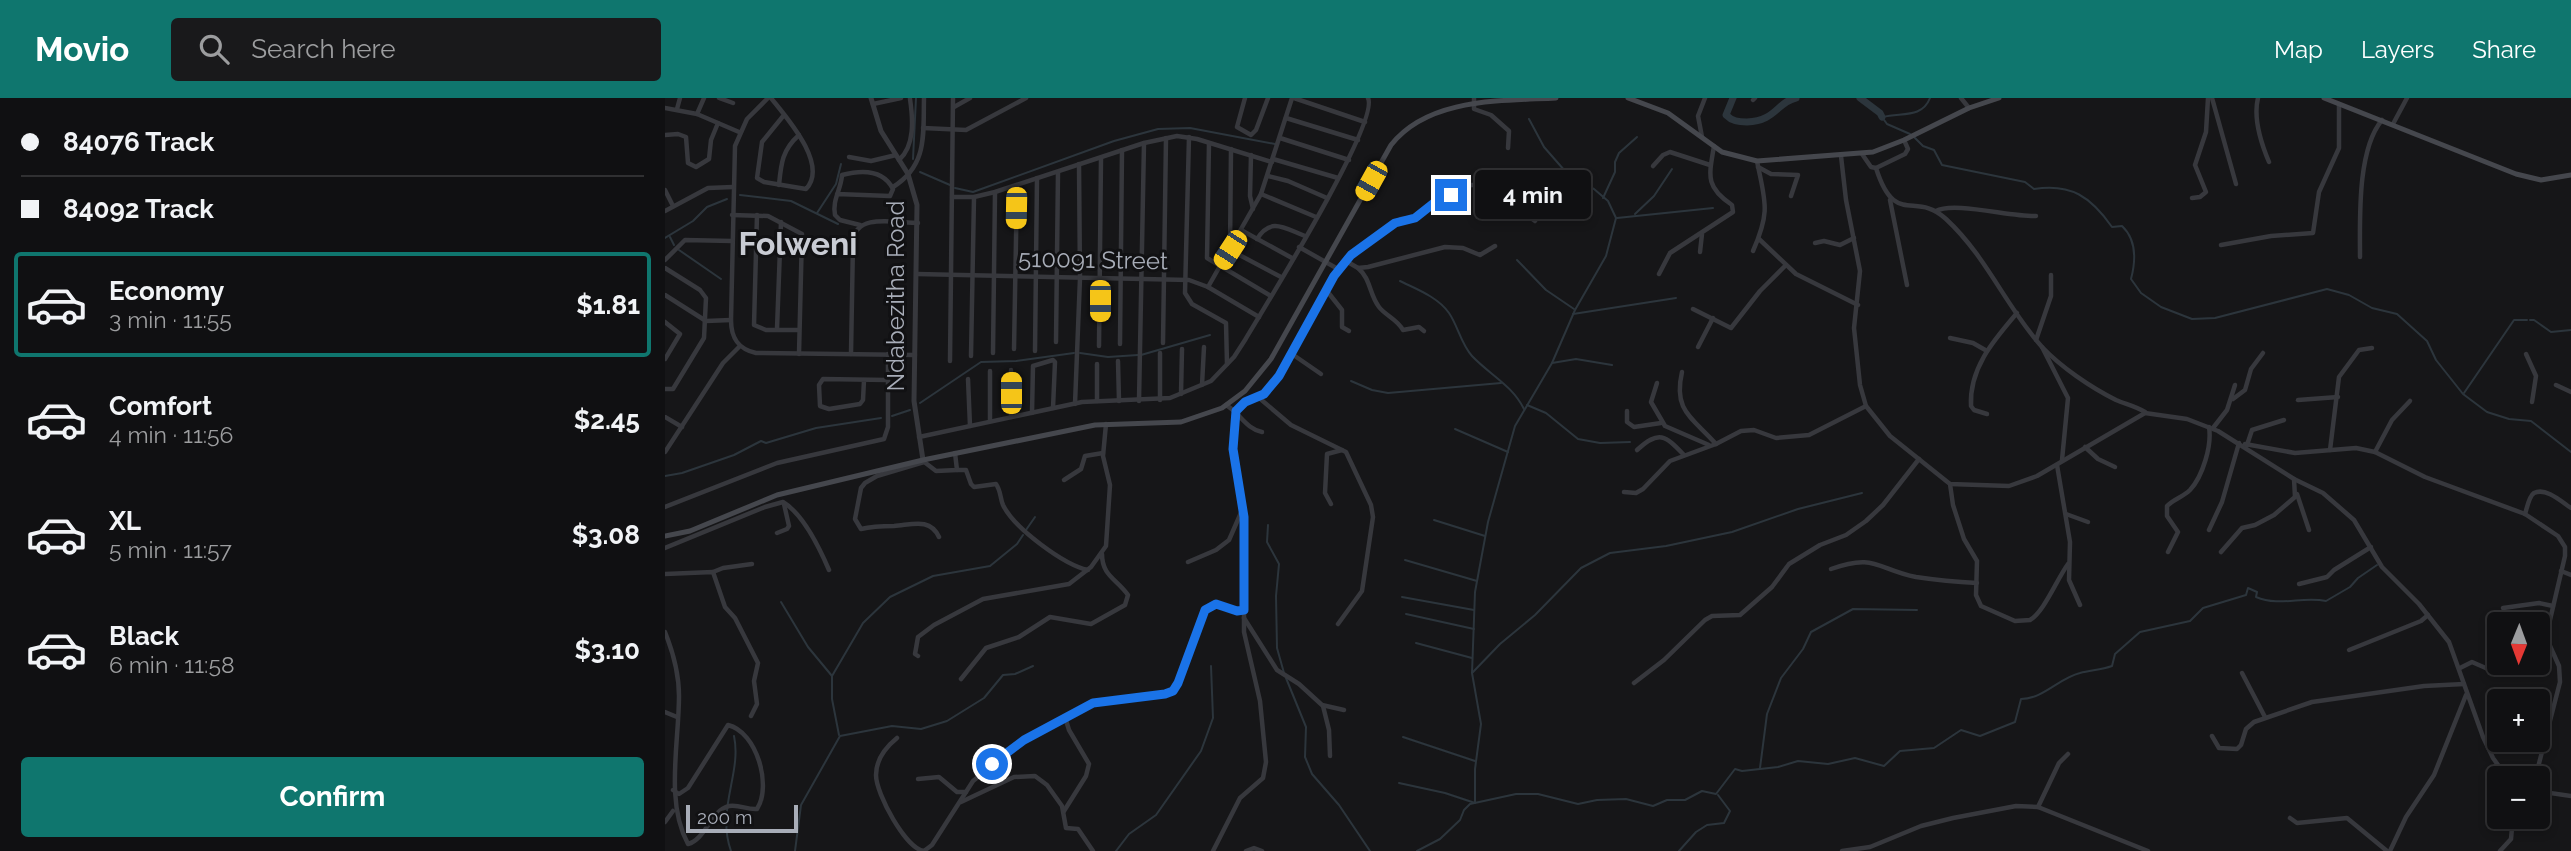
<!DOCTYPE html>
<meta charset="utf-8">
<style>
body{margin:0;font-family:Raleway,sans-serif;background:#19191b;color:#f1f3f6;height:100vh;display:flex;flex-direction:column;font-size:26px;white-space:nowrap}
*{box-sizing:border-box;margin:0}
p{font-size:23px;color:#9c9d9f}
.icon{flex:none;width:38px;height:38px;fill:none;stroke:currentColor;stroke-width:2;stroke-linecap:round;stroke-linejoin:round}
.map{position:relative;flex:1;overflow:hidden}
.side{display:flex;flex-direction:column;background:#101012;width:665px}
.side>*{flex:none}
.guide{display:grid;align-content:center;height:154px;padding:0 21px;background:#101012}
.needle{width:46px;rotate:181deg}
.buttons{position:absolute;left:1822px;top:514px;display:grid;gap:14px}
.buttons a{display:grid;place-items:center;width:63px;height:63px;border-radius:7px;background:#101012;box-shadow:0 4px 10px #0003,0 0 0 2px #303032;font-size:35px}
.scale{position:absolute;left:21px;bottom:18px;width:112px;box-sizing:border-box;padding-left:7px;border:4px solid #a8adb8;border-top:0;font-size:19px;line-height:24px;white-space:nowrap;color:#a8adb8;-webkit-text-stroke:5px #111113;paint-order:stroke}
.end{position:absolute;width:32px;height:32px;margin:-16px;border:9px solid #1a73e8;background:#fff;box-shadow:0 0 0 4px #fff}
.from{border-radius:50%}
.bubble{position:absolute;height:49px;border-radius:7px;background:#101012;box-shadow:0 4px 10px #0003,0 0 0 2px #303032;font-size:23px;font-weight:700;line-height:49px;text-align:center}
.car{position:absolute;width:21px;height:42px;margin:-21px -10px;border-radius:9px;box-shadow:0 0 5px 2px #0007;background:linear-gradient(#f5c518 24%,#345 0 40%,#f5c518 0 76%,#345 0 86%,#f5c518 0)}
.guide b{display:flex;align-items:center;gap:24px;height:66px;font-size:26px}
.guide b+b{border-top:2px solid #303032}
.guide i{width:18px;height:18px;background:#f1f3f6}
ul{padding:0;list-style:none}
li{display:flex;align-items:center;gap:21px;height:105px;margin:0 14px 10px;padding:0 7px;border:4px solid transparent;border-radius:7px}
li div{flex:1}
li b{display:block;font-size:26px}
li em{font-style:normal;font-weight:700}
li.active{border-color:#0f766e}
li>.icon{width:63px;height:63px;stroke-width:1.5}
.button{display:flex;gap:14px;margin-top:auto;padding:14px 21px}
.button a{flex:1;height:80px;border-radius:7px;background:#0f766e;color:#fff;font-size:28px;font-weight:700;line-height:80px;text-align:center}
header{display:flex;align-items:center;gap:42px;box-sizing:border-box;height:98px;padding:0 35px;background:#0f766e;color:#fff}
header strong{font-size:33px}
nav{display:flex;gap:38px;margin-inline-start:auto;font-size:24px}
.search{width:490px;height:63px;background:#19191b;display:flex;align-items:center;gap:18px;box-sizing:border-box;padding:0 24px;border-radius:7px;color:#9c9d9f;font-size:26px}
main{display:flex;flex:1;min-height:0}
.map>svg:first-child{display:block}
.lines{fill:none;stroke-linecap:round;stroke-linejoin:round}
.stream{stroke:#2c353c;stroke-width:2}
.river{stroke:#2c353c;stroke-width:7}
.minor{stroke:#37383d;stroke-width:4.5}
.tertiary{stroke:#37383d;stroke-width:5}
.secondary{stroke:#45474d;stroke-width:5}
.route{stroke:#1a73e8;stroke-width:9}
.labels{text-anchor:middle;stroke-width:6;stroke-linejoin:round;paint-order:stroke}
.street-label{font-size:24px;fill:#a8adb8;stroke:#111113}
.district-label{font-size:32px;font-weight:bold;fill:#c9ccd4;stroke:#111113}
</style>
<header>
<strong>Movio</strong>
<div class="search"><svg class="icon" aria-label="search" viewBox="0 0 24 24"><circle cx="10" cy="10" r="6"/><path d="M15 15l6 6"/></svg>Search here</div>
<nav><a>Map</a><a>Layers</a><a>Share</a></nav>
</header>
<main>
<section class="side">
<div class="guide">
<b><i class="from"></i>84076 Track</b>
<b><i></i>84092 Track</b>
</div>
<ul>
<li class="active"><svg class="icon" aria-label="car" viewBox="0 0 24 24"><path d="M5 17H2v-5l4-1 3-4h7l3 4 3 1v5h-3M9 17h6M6 11h13"/><circle cx="7" cy="17" r="2"/><circle cx="17" cy="17" r="2"/></svg><div><b>Economy</b><p>3 min · 11:55</p></div><em>$1.81</em></li>
<li><svg class="icon" aria-label="car" viewBox="0 0 24 24"><path d="M5 17H2v-5l4-1 3-4h7l3 4 3 1v5h-3M9 17h6M6 11h13"/><circle cx="7" cy="17" r="2"/><circle cx="17" cy="17" r="2"/></svg><div><b>Comfort</b><p>4 min · 11:56</p></div><em>$2.45</em></li>
<li><svg class="icon" aria-label="car" viewBox="0 0 24 24"><path d="M5 17H2v-5l4-1 3-4h7l3 4 3 1v5h-3M9 17h6M6 11h13"/><circle cx="7" cy="17" r="2"/><circle cx="17" cy="17" r="2"/></svg><div><b>XL</b><p>5 min · 11:57</p></div><em>$3.08</em></li>
<li><svg class="icon" aria-label="car" viewBox="0 0 24 24"><path d="M5 17H2v-5l4-1 3-4h7l3 4 3 1v5h-3M9 17h6M6 11h13"/><circle cx="7" cy="17" r="2"/><circle cx="17" cy="17" r="2"/></svg><div><b>Black</b><p>6 min · 11:58</p></div><em>$3.10</em></li>
</ul>
<div class="button"><a>Confirm</a></div>
</section>
<div class="map">
<svg width="1906" height="753" viewBox="0 0 1906 753">
<rect width="100%" height="100%" fill="#161618"/>
<g class="lines">
<g class="stream">
<path d="M1217,19L1222,26L1245,36"/>
<path d="M1218,19C1235,14 1257,21 1265,0"/>
<path d="M1249,39L1258,48L1269,52L1277,67L1360,84L1369,91C1406,85 1426,99 1447,129L1457,128C1472,142 1471,162 1466,181L1476,195L1496,209L1527,221L1550,220L1662,191L1684,197L1707,210L1732,216L1762,243L1771,262L1798,296L1822,314L1844,321L1866,323L1906,354"/>
<path d="M248,61L251,0"/>
<path d="M255,74L285,87"/>
<path d="M290,90L308,94L449,43L493,31L525,30L610,46"/>
<path d="M75,97L126,103L173,126"/>
<path d="M938,100L950,74V64L954,55L972,39"/>
<path d="M152,115L171,86L176,66"/>
<path d="M970,116L989,98L1007,71"/>
<path d="M952,120L1048,110"/>
<path d="M5,139L9,147"/>
<path d="M0,140L28,123L42,109L62,101"/>
<path d="M14,152L56,181"/>
<path d="M852,162L881,192L909,211"/>
<path d="M735,183C751,191 773,199 784,215C793,228 796,246 807,258C825,277 847,287 859,311"/>
<path d="M908,216L1011,200"/>
<path d="M1865,222H1869L1886,234L1906,232"/>
<path d="M415,255L443,259L473,257"/>
<path d="M476,257L545,237"/>
<path d="M887,265L911,261L947,267"/>
<path d="M686,283L707,292L723,295L836,285"/>
<path d="M1799,295L1849,222H1862"/>
<path d="M255,305L316,264L351,263L409,255"/>
<path d="M862,307L881,315L913,341L935,345L965,344"/>
<path d="M227,318L245,312"/>
<path d="M790,331L843,354"/>
<path d="M0,378L17,375L69,357L96,343L101,345L151,330L216,320"/>
<path d="M769,422L820,438"/>
<path d="M603,427L602,444L614,466L611,498L612,550L619,575"/>
<path d="M361,432L370,419"/>
<path d="M740,462L812,483"/>
<path d="M737,499L809,512"/>
<path d="M116,504L143,549L167,578"/>
<path d="M741,516L809,531"/>
<path d="M751,545L807,560"/>
<path d="M808,574L835,546L870,517L916,470L945,455L1001,448L1067,434L1133,411L1197,395"/>
<path d="M621,580L641,629L640,659L647,676L674,707L705,753"/>
<path d="M174,637L167,601V578L198,525L225,499L268,478L325,468L352,446L358,437"/>
<path d="M738,639L810,663"/>
<path d="M1095,670L1102,616L1116,580L1138,551L1146,534L1188,511L1252,512"/>
<path d="M734,685L780,695L810,705V671L816,626L807,575L810,494L823,424L850,328L887,265L910,212L941,158L951,120L943,103L929,91L907,81L879,49L864,21"/>
<path d="M66,753C51,711 77,675 69,638"/>
<path d="M130,753L136,707L175,638L227,628L256,631L282,623L319,600L338,577L350,576L368,568"/>
<path d="M451,753L464,736L491,717L536,653L548,620L546,568"/>
<path d="M752,753L775,741L795,722L799,712L805,706L851,696H873L913,706L932,702L961,701L988,708L1002,702H1020L1037,693L1051,696L1070,671L1077,673L1113,669L1133,663L1163,666L1190,660L1219,668L1235,653L1269,650L1296,632L1315,638L1350,624L1356,601C1378,601 1394,580 1415,575C1426,572 1436,572 1447,568L1450,556L1475,534L1525,523L1538,510L1581,497L1583,490L1592,494L1591,499C1615,509 1637,498 1661,503L1685,489L1693,480L1712,467"/>
<path d="M1014,753L1031,734L1042,727L1059,725L1065,713L1053,697"/>
</g>
<g class="river">
<path d="M1068,0L1061,17C1067,23 1073,24 1082,24C1111,23 1112,4 1131,0"/>
<path d="M1195,0L1215,15L1217,19"/>
</g>
<g class="minor">
<path d="M54,0L68,5"/>
<path d="M103,0L82,21L70,48L66,222C66,240 73,251 91,255L250,257"/>
<path d="M106,0C122,20 164,67 141,91L99,84L92,80L97,44L119,17"/>
<path d="M580,0L572,29L586,37L591,32L603,0"/>
<path d="M629,0L700,24"/>
<path d="M809,0V11L826,17L844,33L843,50"/>
<path d="M1296,0L1304,10"/>
<path d="M1547,0L1571,86"/>
<path d="M1593,0C1588,20 1596,45 1604,64"/>
<path d="M1088,2L1090,0"/>
<path d="M208,6L236,0"/>
<path d="M289,9L305,0"/>
<path d="M0,10L32,16L74,34"/>
<path d="M12,11L15,0"/>
<path d="M32,16L39,0"/>
<path d="M621,20L693,42"/>
<path d="M1728,26L1742,0"/>
<path d="M258,30L301,32L361,0"/>
<path d="M0,37L13,36L21,39L23,65L31,69L44,61L46,42L53,25"/>
<path d="M524,39L520,195L527,206L561,225L562,266"/>
<path d="M1037,39L1033,18L1040,0"/>
<path d="M615,40L684,62"/>
<path d="M544,45L542,160L606,198"/>
<path d="M566,51L565,152L616,179"/>
<path d="M1197,56L1206,69L1211,70C1230,130 1250,92 1281,121C1322,159 1341,209 1377,249C1396,269 1425,289 1451,302C1460,306 1470,308 1480,314"/>
<path d="M586,57L585,98L588,111"/>
<path d="M1176,58L1181,102L1195,173L1189,230L1195,287L1201,308L1225,338L1285,386L1344,388L1372,378L1480,315L1522,321L1553,333L1629,381L1658,395L1689,422L1717,469L1754,506L1784,544L1818,639L1828,660L1843,681"/>
<path d="M184,59L206,63L231,57"/>
<path d="M608,61L673,80"/>
<path d="M234,62C250,48 248,21 245,1"/>
<path d="M988,68L998,57L1005,54L1045,67"/>
<path d="M1093,69L1106,76L1133,77L1126,98"/>
<path d="M1211,70L1240,56L1243,51L1239,42"/>
<path d="M603,78L623,83L662,100"/>
<path d="M114,87C116,66 117,52 134,37"/>
<path d="M228,89C263,67 258,36 259,0"/>
<path d="M0,92L8,108"/>
<path d="M172,96L225,98L228,91C218,71 196,72 177,77C176,92 167,102 170,117L175,122L195,127"/>
<path d="M596,96L651,119"/>
<path d="M287,99H309L330,94L479,45L512,38L532,41L607,64"/>
<path d="M1527,100L1535,99L1541,94L1530,67L1541,34L1543,0"/>
<path d="M1225,102L1242,187"/>
<path d="M0,113L43,90L68,89"/>
<path d="M1271,113C1288,103 1346,119 1371,118"/>
<path d="M67,117L103,118L137,136L134,256"/>
<path d="M92,117L89,227L101,232H134"/>
<path d="M576,132L627,160"/>
<path d="M592,141C606,119 619,130 640,138"/>
<path d="M1094,141L1131,176L1193,207"/>
<path d="M1150,145L1159,143L1175,147L1189,140"/>
<path d="M1556,147L1606,138L1648,135L1654,94L1674,50V6"/>
<path d="M1088,153C1106,112 1100,104 1092,63"/>
<path d="M1035,154L1037,136"/>
<path d="M1695,159C1695,121 1692,52 1717,22"/>
<path d="M0,162L20,142L67,143"/>
<path d="M681,163L693,170L703,169L780,149L798,150L815,157L830,148"/>
<path d="M0,170L35,192L41,200L39,240L8,291H0"/>
<path d="M693,170C706,181 704,196 714,209C721,218 732,221 738,232L754,229L759,233"/>
<path d="M673,171L692,151L719,132L736,121L750,120L774,101L796,94L806,87H812L840,101L870,123"/>
<path d="M252,176L524,182L543,189L594,219"/>
<path d="M994,176L1005,155L1068,114L1067,107C1040,89 1044,78 1049,48"/>
<path d="M543,189L596,96L627,0"/>
<path d="M662,193L677,212V229L684,233"/>
<path d="M0,197L41,223L66,222"/>
<path d="M1028,211L1066,230L1095,193L1121,167"/>
<path d="M0,224L15,236L0,261"/>
<path d="M112,231L116,124"/>
<path d="M1285,240L1308,245L1322,253"/>
<path d="M1371,242L1386,198V177"/>
<path d="M391,244L393,74"/>
<path d="M498,245L501,40"/>
<path d="M455,246L457,52"/>
<path d="M434,248L436,60"/>
<path d="M1033,249L1048,220"/>
<path d="M1377,249L1403,300L1397,362"/>
<path d="M349,251L352,87"/>
<path d="M370,253L372,80"/>
<path d="M328,255L330,94"/>
<path d="M186,256L188,144C190,114 231,125 253,125"/>
<path d="M627,256L656,276"/>
<path d="M1861,256L1871,278L1867,304"/>
<path d="M306,258L309,99"/>
<path d="M285,263L288,0"/>
<path d="M453,263L454,303"/>
<path d="M346,272V319"/>
<path d="M1017,274C1008,313 1027,319 1051,346"/>
<path d="M303,281L305,328"/>
<path d="M199,282L198,302L195,306L164,311L155,308L154,287L158,281L222,282"/>
<path d="M992,285L986,304L1000,328L1044,347"/>
<path d="M537,287L539,249"/>
<path d="M1891,287L1906,294"/>
<path d="M516,296L517,251"/>
<path d="M593,299L626,327L681,354L706,407L708,419L697,493L673,526"/>
<path d="M1568,301L1580,292L1586,271L1598,255"/>
<path d="M495,302V255"/>
<path d="M1633,302L1673,299"/>
<path d="M432,303V266"/>
<path d="M474,303L479,45"/>
<path d="M410,306L415,180L414,66"/>
<path d="M561,307C575,315 581,331 597,334"/>
<path d="M962,313V324L969,329L996,325"/>
<path d="M367,315L368,268L388,262L390,264L388,310"/>
<path d="M1322,316L1309,312L1306,308C1304,270 1329,242 1352,215"/>
<path d="M0,319L17,329"/>
<path d="M325,323V273"/>
<path d="M1548,330L1562,312L1570,287"/>
<path d="M254,339L417,304L505,300L546,283L569,259L580,242C599,210 715,24 703,0"/>
<path d="M1580,346L1630,355L1691,350L1710,354L1760,379L1860,416L1893,438L1900,449V458L1881,539L1894,568L1895,584L1870,681"/>
<path d="M1582,347L1587,332L1619,322"/>
<path d="M1420,349L1433,361L1450,369"/>
<path d="M972,352C994,332 1000,337 1019,357"/>
<path d="M1665,352L1674,279L1694,252L1707,250"/>
<path d="M0,354L58,265L75,248"/>
<path d="M1710,354L1727,322L1745,303"/>
<path d="M258,363L271,373L292,372L290,355"/>
<path d="M259,364L212,378L200,385L196,390L190,421L196,431C208,428 217,428 229,428C246,427 265,419 274,439"/>
<path d="M1392,367L1405,444L1404,482L1415,507"/>
<path d="M292,372H301L306,386L309,389L331,386C336,393 335,400 338,407C349,430 399,467 423,472"/>
<path d="M399,382L416,371L420,358L438,355"/>
<path d="M1285,386L1288,407L1299,441L1312,463L1311,497L1316,508L1350,523L1365,522C1379,514 1392,481 1403,466"/>
<path d="M959,394L971,395L978,391L1005,363L1051,346L1076,333L1089,332L1111,340L1144,337L1201,308"/>
<path d="M1632,396L1644,432"/>
<path d="M666,406L660,395L662,356L677,352"/>
<path d="M0,409L112,365L219,341L223,329V256"/>
<path d="M1401,416L1423,424"/>
<path d="M1860,416C1862,410 1864,398 1869,395C1881,389 1897,404 1906,410"/>
<path d="M1544,432L1557,404L1574,345"/>
<path d="M112,435L122,431L124,428L119,406"/>
<path d="M0,450L100,409L118,404C138,416 155,451 164,472"/>
<path d="M1503,454L1513,434L1502,418V408C1509,401 1518,399 1525,392C1538,378 1547,347 1544,329"/>
<path d="M1556,454L1577,430L1590,427L1609,417L1630,399L1629,381"/>
<path d="M523,464L551,452L564,442L578,410"/>
<path d="M1166,471C1210,455 1212,471 1251,479C1271,482 1292,484 1312,485"/>
<path d="M1896,473L1906,477"/>
<path d="M48,474L58,470L87,466"/>
<path d="M0,476L48,474L60,509L70,520L93,565L89,583L92,606L86,618"/>
<path d="M1634,486L1662,479L1669,472L1706,449"/>
<path d="M1838,510L1874,505L1888,508"/>
<path d="M579,520L612,572L634,586L657,607L679,612"/>
<path d="M0,534C8,554 14,576 14,598C14,645 0,704 23,746C41,741 45,713 64,708C74,706 82,712 92,711C107,688 92,634 63,627L23,690L14,696L8,692"/>
<path d="M1684,552L1756,523L1763,517"/>
<path d="M253,558L250,556L253,539L269,527L318,501L404,486L426,469L441,448L445,387L438,358L441,326"/>
<path d="M1795,570L1807,564L1823,571L1838,567"/>
<path d="M1577,575L1600,619"/>
<path d="M296,581L321,550L354,539L385,519L426,526L460,507L463,497C452,481 437,478 437,456"/>
<path d="M969,585L999,562L1040,522L1047,518L1075,517L1107,489L1124,466L1155,447L1181,437L1201,423L1218,407L1254,361"/>
<path d="M658,608L664,632L665,658"/>
<path d="M0,614L12,619"/>
<path d="M1547,638L1554,650L1572,651L1576,647L1581,631L1589,624L1647,604L1759,588L1799,586"/>
<path d="M232,640C221,649 211,662 211,677C211,696 241,751 259,753L267,747L308,683L359,642L432,603L500,596L510,591L540,512L551,506L572,513L579,512"/>
<path d="M253,681L274,679L292,694H301"/>
<path d="M1872,693L1906,698"/>
<path d="M296,704L349,679L370,678L382,687L397,708L401,730L413,731L428,753"/>
<path d="M1373,709L1394,665L1403,656"/>
<path d="M399,713L421,678L424,666L404,632L400,619"/>
<path d="M1625,720L1632,725L1682,720L1722,753"/>
<path d="M0,724L8,713"/>
<path d="M548,753L575,700L598,680L601,664L595,603L579,534V419L568,351L569,317L580,304L599,296L614,277L673,171L634,149"/>
<path d="M581,753L589,750L597,753"/>
<path d="M1177,753L1205,749L1256,728L1288,720L1351,708L1373,709L1483,753"/>
<path d="M1725,753L1741,719L1769,677L1801,597"/>
<path d="M1835,753L1846,741L1848,719"/>
</g>
<path class="tertiary" d="M206,0L216,33L243,76L252,107L249,303L258,362"/>
<g class="secondary">
<path d="M963,0L1003,15L1057,54L1092,63L1208,54L1239,42L1304,10L1334,0"/>
<path d="M1659,0L1851,76L1876,82L1906,77"/>
<path d="M0,438L25,433L112,397L258,362L430,327L516,324L557,310L580,293L606,261L726,47C763,0 834,3 891,0"/>
</g>
</g>
<g class="lines">
<path class="route" d="M327,666L359,642L428,605L500,596L508,593L513,585L540,512L551,506L572,513L579,512V419L568,351L571,313L580,304L599,296L614,278L669,178L686,157L730,125L750,120L774,101L786,97"/>
</g>
<g class="labels">
<g class="street-label">
<text transform="translate(428 162) rotate(1)" y="8">510091 Street</text>
<text transform="translate(231 198) rotate(-90)" y="8">Ndabezitha Road</text>
</g>
<g class="district-label">
<text x="133" y="157">Folweni</text>
</g>
</g>
</svg>
<div class="buttons">
<a><svg class="needle" viewBox="-14 -14 28 28"><path d="M0-13l5 13h-10z" fill="#e53935"/><path d="M0 13l5-13h-10z" fill="#9c9d9f"/></svg></a>
<a>+</a>
<a>−</a>
</div>
<div class="scale">200 m</div>
<i class="end from" style="left:327px;top:666px"></i>
<i class="end" style="left:786px;top:97px"></i>
<div class="bubble" style="left:810px;top:72px;width:116px">4 min</div>
<i class="car" style="left:706px;top:83px;rotate:209deg"></i>
<i class="car" style="left:351px;top:110px;rotate:181deg"></i>
<i class="car" style="left:565px;top:152px;rotate:213deg"></i>
<i class="car" style="left:435px;top:203px;rotate:180deg"></i>
<i class="car" style="left:346px;top:295px;rotate:0deg"></i>
</div>
</main>
